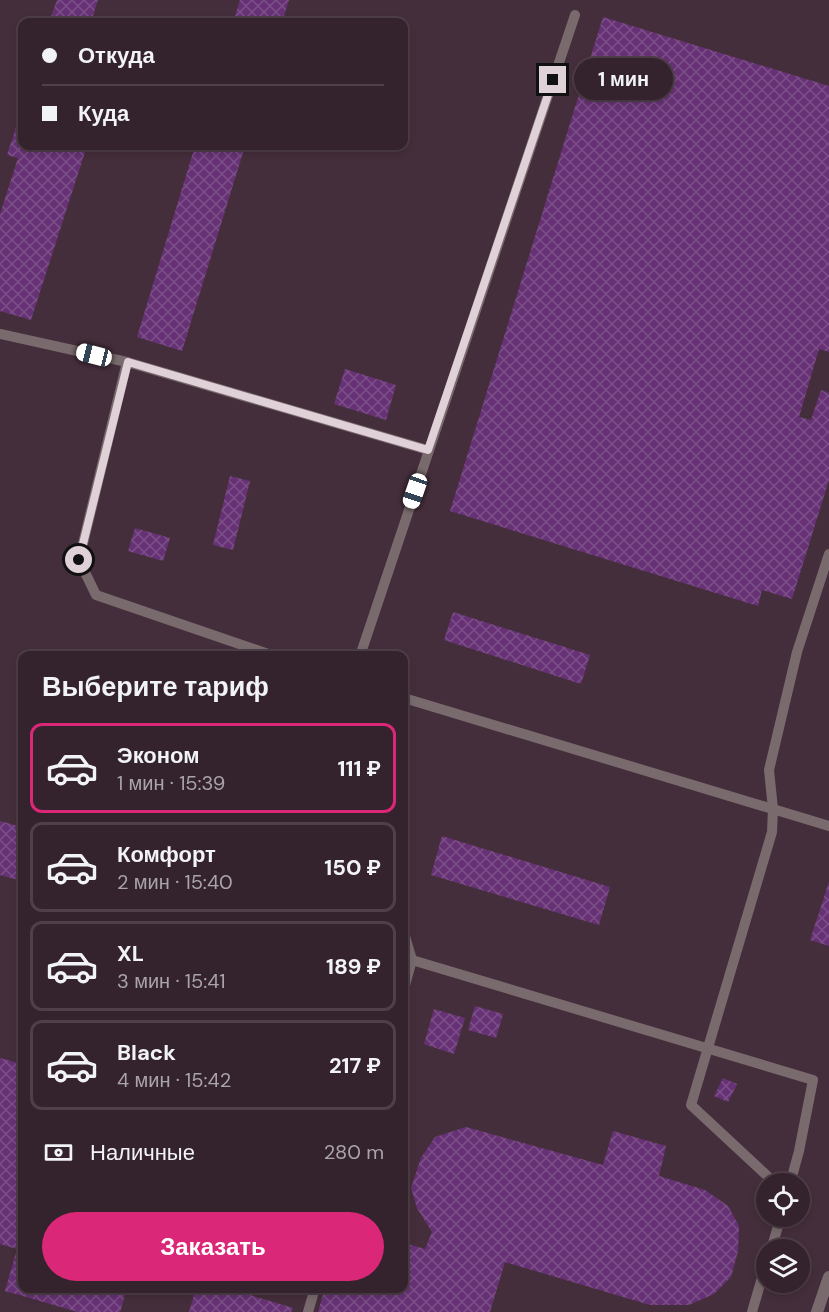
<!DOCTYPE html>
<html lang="ru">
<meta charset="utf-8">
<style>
body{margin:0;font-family:"DM Sans",sans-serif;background:#3f2f38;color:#f1f3f6;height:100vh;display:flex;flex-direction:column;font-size:22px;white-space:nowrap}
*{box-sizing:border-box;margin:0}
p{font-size:20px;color:#a9a4a9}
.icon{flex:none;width:33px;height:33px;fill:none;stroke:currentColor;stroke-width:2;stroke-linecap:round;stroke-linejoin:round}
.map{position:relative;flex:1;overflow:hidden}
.sheet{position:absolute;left:18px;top:651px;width:390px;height:642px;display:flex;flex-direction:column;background:#34222c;border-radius:12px;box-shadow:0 3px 9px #0003,0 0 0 2px #4e3f48}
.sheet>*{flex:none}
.banner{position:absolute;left:18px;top:18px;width:390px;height:132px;border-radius:12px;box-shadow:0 3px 9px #0003,0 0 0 2px #4e3f48;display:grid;align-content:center;height:132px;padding:0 24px;background:#34222c}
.tools{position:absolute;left:756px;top:1173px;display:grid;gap:12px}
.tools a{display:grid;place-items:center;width:54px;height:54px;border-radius:50%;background:#34222c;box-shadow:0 3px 9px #0003,0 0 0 2px #4e3f48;font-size:30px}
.end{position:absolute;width:27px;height:27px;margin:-14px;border:8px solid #e0d1d8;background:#111;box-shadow:0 0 0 3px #111}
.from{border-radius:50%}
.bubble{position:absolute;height:42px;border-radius:21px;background:#34222c;box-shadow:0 3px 9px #0003,0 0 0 2px #4e3f48;font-size:20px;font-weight:700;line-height:42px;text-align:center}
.car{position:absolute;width:18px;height:36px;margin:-18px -9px;border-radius:8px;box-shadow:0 0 4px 2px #0007;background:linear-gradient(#fff 24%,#345 0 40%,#fff 0 76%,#345 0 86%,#fff 0)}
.banner b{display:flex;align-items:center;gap:21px;height:57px;font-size:22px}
.banner b+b{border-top:2px solid #4e3f48}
.banner i{width:15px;height:15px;background:#f1f3f6}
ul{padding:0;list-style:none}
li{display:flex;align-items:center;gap:18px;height:90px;margin:0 12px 9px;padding:0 12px;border:3px solid #4e3f48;border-radius:12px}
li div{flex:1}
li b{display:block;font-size:22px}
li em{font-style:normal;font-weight:700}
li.active{border-color:#db2777}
li>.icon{width:54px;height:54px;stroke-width:1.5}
h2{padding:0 24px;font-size:27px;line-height:72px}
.pay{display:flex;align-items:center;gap:15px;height:66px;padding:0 24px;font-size:22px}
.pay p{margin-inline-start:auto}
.cta{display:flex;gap:12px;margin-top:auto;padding:12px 24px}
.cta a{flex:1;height:69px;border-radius:36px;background:#db2777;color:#fff;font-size:24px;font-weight:700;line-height:69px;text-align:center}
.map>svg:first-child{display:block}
.building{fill:url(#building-cross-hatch)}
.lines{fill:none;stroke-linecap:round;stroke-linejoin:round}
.service{stroke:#796b6d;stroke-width:10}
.tertiary{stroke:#796b6d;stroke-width:12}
.route{stroke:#e0d1d8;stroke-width:8}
</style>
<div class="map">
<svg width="829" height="1312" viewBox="0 0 829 1312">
<defs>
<pattern id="building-cross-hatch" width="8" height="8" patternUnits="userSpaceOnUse" patternTransform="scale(1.5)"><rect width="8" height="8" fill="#673275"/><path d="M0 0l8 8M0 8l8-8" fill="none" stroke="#7c4f88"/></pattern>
</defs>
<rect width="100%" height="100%" fill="#452e3b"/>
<g class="building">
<path d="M57,0H98L91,22H49Z"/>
<path d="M240,0H289L282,22H233Z"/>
<path d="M603,17L829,86V352L819,349L799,417L811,420L821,390L829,393V480L792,599L762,590L758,606L450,511Z"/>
<path d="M22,109V146H65L85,152L31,320L0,311V214L18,158L7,155Z"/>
<path d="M195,146H245L182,351L137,337Z"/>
<path d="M345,369L396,385L386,420L334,404Z"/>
<path d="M230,476L250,481L233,550L213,545Z"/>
<path d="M135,528L170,538L163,561L128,551Z"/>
<path d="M453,612L590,655L581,684L444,640Z"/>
<path d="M0,821L22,827V881L0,875Z"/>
<path d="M442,836L610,887L599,925L431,875Z"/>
<path d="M829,882V946L810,940Z"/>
<path d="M475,1006L503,1014L496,1038L468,1030Z"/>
<path d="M434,1009L465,1018L454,1054L424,1044Z"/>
<path d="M0,1058L22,1064V1288H127L120,1312H78L5,1291L17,1249L0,1244Z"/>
<path d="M723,1078L737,1084L728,1102L714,1096Z"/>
<path d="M466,1127L603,1165L613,1131L666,1146L659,1176L705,1190L728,1206L739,1226L738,1251L731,1277L714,1294L689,1305H650L505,1262L490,1312H318L325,1288H404V1243L425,1249L432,1232L417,1208L411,1188L421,1158L435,1137Z"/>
<path d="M196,1288H227L293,1308L291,1312H189Z"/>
</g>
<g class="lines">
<g class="service">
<path d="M0,334L127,362L428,450"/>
<path d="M127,362L79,560L96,595L274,656"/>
<path d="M360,656L575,15"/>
<path d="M404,698L829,826"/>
<path d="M404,933L412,960L813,1080L799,1151L790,1184"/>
<path d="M404,989L412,960"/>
<path d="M776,1184L691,1105L772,832L773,809L769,770L797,652L829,554"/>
<path d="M771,1250L781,1216"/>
<path d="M308,1312L315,1288"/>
<path d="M752,1312L766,1264"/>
</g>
<path class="tertiary" d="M817,1312L829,1277"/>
</g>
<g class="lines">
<path class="route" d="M79,560L128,362L428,450L553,80"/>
</g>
</svg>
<div class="tools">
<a><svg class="icon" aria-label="locate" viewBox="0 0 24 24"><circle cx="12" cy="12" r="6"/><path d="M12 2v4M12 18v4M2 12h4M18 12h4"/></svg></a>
<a><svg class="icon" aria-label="layers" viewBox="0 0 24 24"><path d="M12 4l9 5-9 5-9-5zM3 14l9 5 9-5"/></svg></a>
</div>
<i class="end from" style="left:79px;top:560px"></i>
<i class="end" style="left:553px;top:80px"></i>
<div class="bubble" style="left:574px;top:58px;width:99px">1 мин</div>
<i class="car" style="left:94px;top:355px;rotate:284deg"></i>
<i class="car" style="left:415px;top:491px;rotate:199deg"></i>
<div class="banner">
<b><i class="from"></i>Откуда</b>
<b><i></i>Куда</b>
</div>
<section class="sheet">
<h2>Выберите тариф</h2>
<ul>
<li class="active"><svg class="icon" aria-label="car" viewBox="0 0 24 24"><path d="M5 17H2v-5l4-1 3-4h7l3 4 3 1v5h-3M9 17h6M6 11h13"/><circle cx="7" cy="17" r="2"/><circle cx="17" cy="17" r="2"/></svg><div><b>Эконом</b><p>1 мин · 15:39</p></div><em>111 ₽</em></li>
<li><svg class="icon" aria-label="car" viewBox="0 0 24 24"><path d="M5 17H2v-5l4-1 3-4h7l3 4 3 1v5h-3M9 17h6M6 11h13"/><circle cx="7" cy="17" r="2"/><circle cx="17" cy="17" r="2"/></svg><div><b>Комфорт</b><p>2 мин · 15:40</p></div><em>150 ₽</em></li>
<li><svg class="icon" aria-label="car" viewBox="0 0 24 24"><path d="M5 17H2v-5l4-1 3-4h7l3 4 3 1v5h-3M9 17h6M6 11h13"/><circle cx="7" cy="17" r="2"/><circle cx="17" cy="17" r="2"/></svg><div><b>XL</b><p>3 мин · 15:41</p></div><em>189 ₽</em></li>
<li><svg class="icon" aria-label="car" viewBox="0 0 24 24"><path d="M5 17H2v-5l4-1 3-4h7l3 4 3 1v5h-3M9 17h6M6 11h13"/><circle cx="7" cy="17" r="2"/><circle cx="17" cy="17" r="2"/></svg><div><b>Black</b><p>4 мин · 15:42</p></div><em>217 ₽</em></li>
</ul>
<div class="pay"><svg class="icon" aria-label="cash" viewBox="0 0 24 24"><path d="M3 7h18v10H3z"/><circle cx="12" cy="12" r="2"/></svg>Наличные<p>280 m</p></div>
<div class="cta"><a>Заказать</a></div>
</section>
</div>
